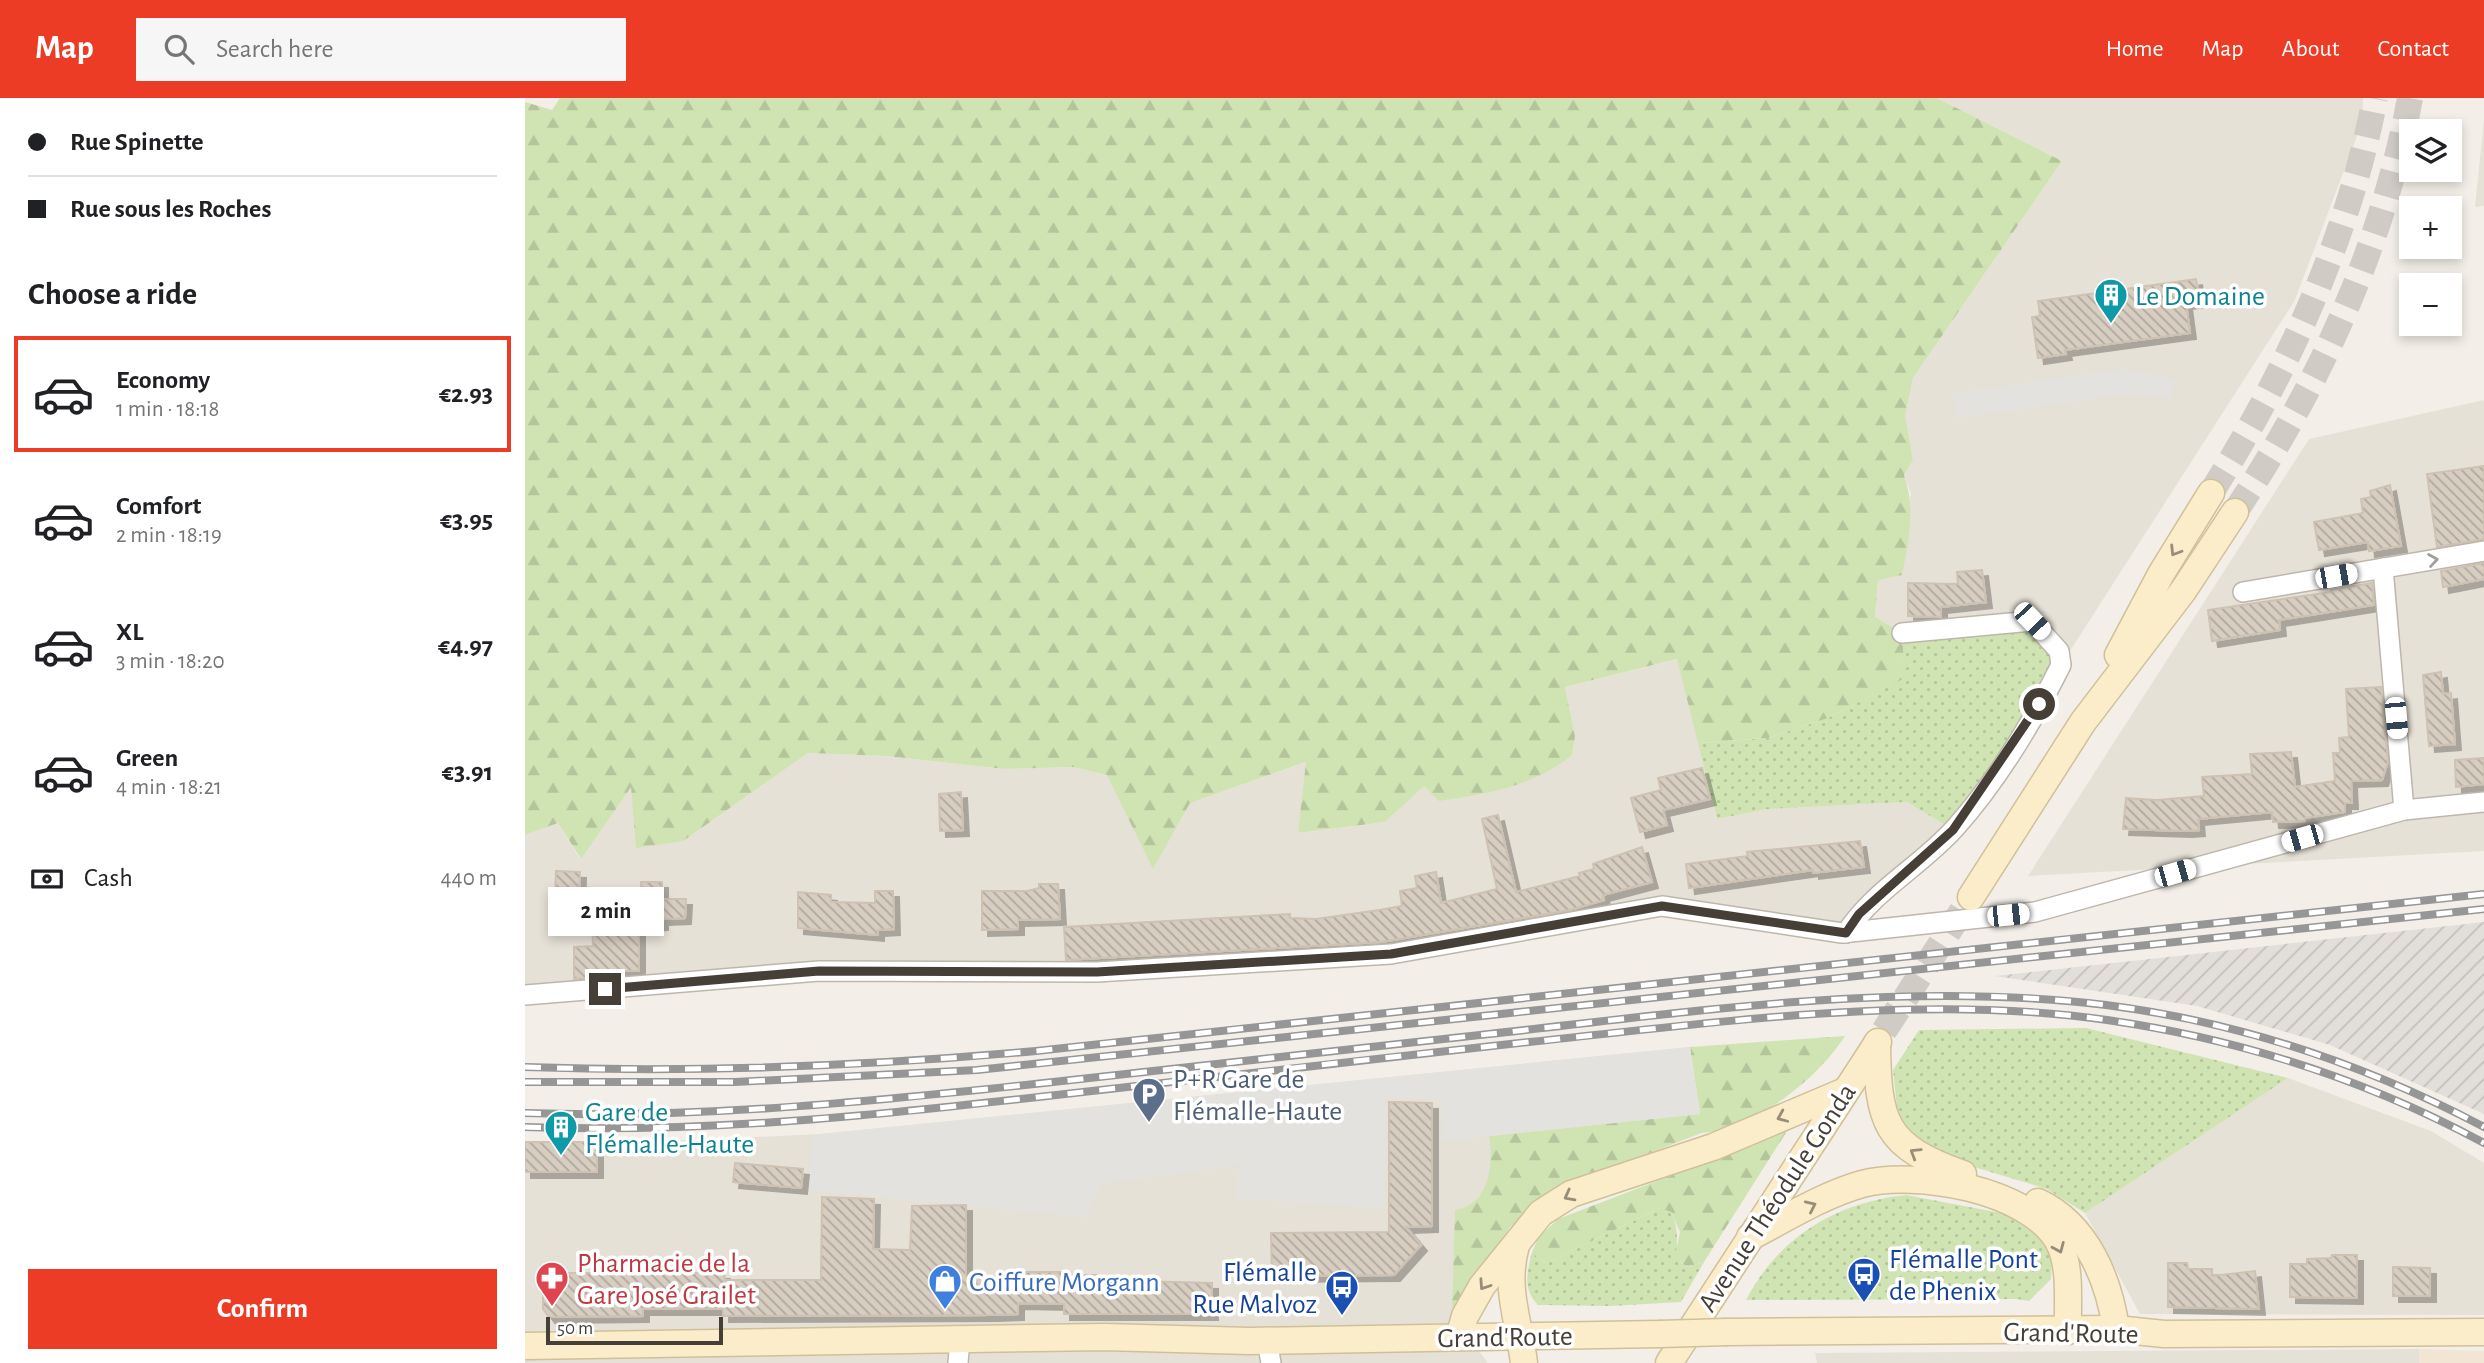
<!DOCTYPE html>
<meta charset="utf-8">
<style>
body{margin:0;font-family:"Alegreya Sans",sans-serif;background:#f6f6f6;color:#202124;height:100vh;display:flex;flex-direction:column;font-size:26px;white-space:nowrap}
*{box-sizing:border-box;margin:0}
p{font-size:23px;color:#757577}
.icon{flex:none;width:38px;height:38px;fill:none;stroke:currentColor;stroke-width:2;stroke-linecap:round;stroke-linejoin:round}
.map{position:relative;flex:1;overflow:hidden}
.drawer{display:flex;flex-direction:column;background:#fff;width:525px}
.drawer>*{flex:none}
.hud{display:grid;align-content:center;height:154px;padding:0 28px;background:#fff}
.buttons{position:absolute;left:1874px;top:21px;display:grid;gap:14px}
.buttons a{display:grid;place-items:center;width:63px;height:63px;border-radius:0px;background:#fff;box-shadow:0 4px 10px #0003;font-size:35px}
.scale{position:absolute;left:21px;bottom:18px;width:177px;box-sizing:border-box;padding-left:7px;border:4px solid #463f37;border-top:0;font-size:19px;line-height:24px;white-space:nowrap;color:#463f37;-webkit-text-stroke:5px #fff;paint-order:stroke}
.end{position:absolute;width:32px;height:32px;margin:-16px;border:9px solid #463f37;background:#fff;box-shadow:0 0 0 4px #fff}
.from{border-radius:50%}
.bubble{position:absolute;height:49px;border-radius:0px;background:#fff;box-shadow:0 4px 10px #0003;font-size:23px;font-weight:700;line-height:49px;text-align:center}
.car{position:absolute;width:21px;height:42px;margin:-21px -10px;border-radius:9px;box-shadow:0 0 5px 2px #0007;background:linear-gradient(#fff 24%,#345 0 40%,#fff 0 76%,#345 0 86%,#fff 0)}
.hud b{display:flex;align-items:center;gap:24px;height:66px;font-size:26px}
.hud b+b{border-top:2px solid #e0e0e0}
.hud i{width:18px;height:18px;background:#202124}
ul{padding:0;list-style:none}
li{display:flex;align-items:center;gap:21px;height:116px;margin:0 14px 10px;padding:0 14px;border:4px solid transparent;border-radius:0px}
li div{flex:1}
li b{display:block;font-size:26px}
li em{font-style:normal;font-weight:700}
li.current{border-color:#ec3c25}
li>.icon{width:63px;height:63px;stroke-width:1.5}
h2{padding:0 28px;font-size:32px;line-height:84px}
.pay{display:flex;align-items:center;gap:18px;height:77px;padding:0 28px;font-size:26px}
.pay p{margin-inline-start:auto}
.cta{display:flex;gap:14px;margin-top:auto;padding:14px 28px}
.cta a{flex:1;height:80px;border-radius:0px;background:#ec3c25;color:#fff;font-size:28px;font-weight:700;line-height:80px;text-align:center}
header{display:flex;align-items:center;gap:42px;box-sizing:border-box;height:98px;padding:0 35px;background:#ec3c25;color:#fff}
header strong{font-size:33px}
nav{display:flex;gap:38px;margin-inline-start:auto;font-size:24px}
.search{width:490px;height:63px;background:#f6f6f6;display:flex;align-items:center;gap:18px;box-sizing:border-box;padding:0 24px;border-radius:0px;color:#757577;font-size:26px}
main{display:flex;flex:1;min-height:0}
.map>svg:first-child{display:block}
.residential{fill:#e6e1d6}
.commercial{fill:#f3e5d4}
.industrial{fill:url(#industrial-furrows)}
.grass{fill:url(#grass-dots)}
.forest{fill:url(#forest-firs)}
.parking{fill:#e4e2df}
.building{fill:url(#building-back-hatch);stroke:#cec2b2;stroke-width:2;filter:url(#shadow)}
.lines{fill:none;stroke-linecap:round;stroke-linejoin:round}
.secondary-tunnel{stroke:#d0ccc5;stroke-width:26;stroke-dasharray:26 13;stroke-linecap:butt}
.street-casing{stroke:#beb6ab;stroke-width:22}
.secondary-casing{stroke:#d0c09a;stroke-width:29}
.street{stroke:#fff;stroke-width:19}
.secondary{stroke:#fbedc9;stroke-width:26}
.rail-casing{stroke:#969696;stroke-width:8}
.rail{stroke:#fff;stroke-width:5;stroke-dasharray:16;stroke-linecap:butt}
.secondary-bridge-casing{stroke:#d0c09a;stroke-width:29;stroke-linecap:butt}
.secondary-bridge{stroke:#fbedc9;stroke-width:26}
.oneway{stroke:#978d79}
.oneway2{stroke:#a29f9b}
.route{stroke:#463f37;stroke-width:9}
.labels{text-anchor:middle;stroke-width:7;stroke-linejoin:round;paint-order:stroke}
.culture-label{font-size:28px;fill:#0d838f;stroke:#fff;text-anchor:start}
.service-label{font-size:28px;fill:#4e5e75;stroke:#fff;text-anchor:start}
.street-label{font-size:28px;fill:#463f37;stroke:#fff}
.transit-label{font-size:28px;fill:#164399;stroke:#fff;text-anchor:start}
.health-label{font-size:28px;fill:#be3a42;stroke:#fff;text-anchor:start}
.shop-label{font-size:28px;fill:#366cbe;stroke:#fff;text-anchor:start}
</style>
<header>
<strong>Map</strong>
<div class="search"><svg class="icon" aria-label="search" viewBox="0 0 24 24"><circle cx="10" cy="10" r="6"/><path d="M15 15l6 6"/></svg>Search here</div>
<nav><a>Home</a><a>Map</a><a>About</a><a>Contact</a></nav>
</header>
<main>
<section class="drawer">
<div class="hud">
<b><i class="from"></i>Rue Spinette</b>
<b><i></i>Rue sous les Roches</b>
</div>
<h2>Choose a ride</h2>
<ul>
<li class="current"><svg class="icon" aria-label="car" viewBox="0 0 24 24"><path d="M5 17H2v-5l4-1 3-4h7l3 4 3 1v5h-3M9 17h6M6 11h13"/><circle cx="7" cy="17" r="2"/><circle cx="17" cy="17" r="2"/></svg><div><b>Economy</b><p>1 min · 18:18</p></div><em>€2.93</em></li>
<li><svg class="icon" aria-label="car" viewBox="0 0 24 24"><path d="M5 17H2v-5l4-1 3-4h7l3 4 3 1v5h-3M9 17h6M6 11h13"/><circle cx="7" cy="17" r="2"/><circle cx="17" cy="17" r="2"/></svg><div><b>Comfort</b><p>2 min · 18:19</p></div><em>€3.95</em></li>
<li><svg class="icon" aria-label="car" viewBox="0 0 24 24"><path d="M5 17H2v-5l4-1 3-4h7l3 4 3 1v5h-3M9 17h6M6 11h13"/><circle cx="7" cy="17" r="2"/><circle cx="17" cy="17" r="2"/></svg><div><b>XL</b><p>3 min · 18:20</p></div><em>€4.97</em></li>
<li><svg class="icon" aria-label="car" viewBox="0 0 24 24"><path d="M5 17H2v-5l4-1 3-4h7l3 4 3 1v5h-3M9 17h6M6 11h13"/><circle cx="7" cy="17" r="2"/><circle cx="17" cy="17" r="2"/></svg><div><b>Green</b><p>4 min · 18:21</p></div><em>€3.91</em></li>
</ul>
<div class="pay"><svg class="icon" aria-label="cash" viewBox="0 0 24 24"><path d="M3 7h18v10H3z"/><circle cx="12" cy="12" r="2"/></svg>Cash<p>440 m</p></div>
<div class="cta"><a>Confirm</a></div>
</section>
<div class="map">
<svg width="1959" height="1265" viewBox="0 0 1959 1265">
<defs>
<pattern id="industrial-furrows" width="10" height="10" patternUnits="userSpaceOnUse" patternTransform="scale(1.75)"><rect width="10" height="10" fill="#e2ded9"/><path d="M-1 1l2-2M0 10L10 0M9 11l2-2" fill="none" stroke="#c3c0bb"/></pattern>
<pattern id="grass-dots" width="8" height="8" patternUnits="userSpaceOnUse" patternTransform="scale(1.75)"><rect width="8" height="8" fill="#d0e4b3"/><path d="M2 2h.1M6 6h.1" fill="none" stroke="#b4c59b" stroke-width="1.8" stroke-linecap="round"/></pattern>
<pattern id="forest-firs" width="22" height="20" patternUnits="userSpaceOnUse" patternTransform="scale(1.75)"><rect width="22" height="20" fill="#d0e4b3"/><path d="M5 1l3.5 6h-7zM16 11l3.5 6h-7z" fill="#b4c59b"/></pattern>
<pattern id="building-back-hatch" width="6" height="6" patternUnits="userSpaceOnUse" patternTransform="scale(1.75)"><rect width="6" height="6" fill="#d7cdc1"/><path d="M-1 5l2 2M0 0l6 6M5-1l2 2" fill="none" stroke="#b0a89e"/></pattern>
<filter id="shadow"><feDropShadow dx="6" dy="6" stdDeviation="0" flood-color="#0004"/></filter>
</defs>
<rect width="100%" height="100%" fill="#f3efe8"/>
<g class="residential">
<path d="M1412,0H1838L1837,25L1770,202L1536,567L1377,535L1350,520L1353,481L1386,396L1379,377L1388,362L1379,318L1388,280L1537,63Z"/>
<path d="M1959,22V108L1950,109Z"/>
<path d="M1959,302V753L1503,778L1784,341Z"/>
<path d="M1153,561L1192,721L1243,711L1382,704L1428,732L1321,835L1137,808L866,856L294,873L0,897V737L33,725L55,761L107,687L158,743L283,655L361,658L479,671L548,669L583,677L628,770L665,705L782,664L774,735L860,724L899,687L1050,638L1040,589Z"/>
<path d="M1165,949L1177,1035L1028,1092L985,1129L965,1155L927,1216L963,1265H0V1044H121L295,1036Z"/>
<path d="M1763,980L1906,1033L1959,1065V1217L1615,1216L1560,1115Z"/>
<path d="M1894,1251V1265H1292L1290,1255Z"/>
</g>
<path class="commercial" d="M1894,1251L1959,1253V1265H1894Z"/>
<path class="industrial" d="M1959,824V1016L1805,947L1672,908L1470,878Z"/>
<g class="grass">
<path d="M1507,523L1536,567L1428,732L1382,704L1243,711L1192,721L1173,645L1242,640L1303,620L1379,580L1377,535Z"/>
<path d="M1561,930L1763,980L1560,1115L1522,1091L1412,1058L1373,1020L1368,972L1394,932Z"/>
<path d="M1381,1097L1492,1118L1517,1139L1527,1161L1526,1181L1504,1203L1492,1201L1221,1202C1253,1140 1311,1104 1381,1097Z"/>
<path d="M1135,1110L1145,1113C1160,1137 1143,1155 1161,1169L1179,1164L1156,1204L1086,1208L1013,1207C998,1192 1002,1177 1006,1157L1022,1165Z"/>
</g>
<g class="forest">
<path d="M35,0H1412L1537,63L1388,280L1380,318L1388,362L1379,377C1391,412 1384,441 1377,477L1353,482L1350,519L1377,535L1380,580L1303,620L1242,640L1173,645L1152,561L1040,589L1050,638L1047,657C1008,689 963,695 914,703L899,688L860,724L773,735L781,664L665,705L628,771L582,677L548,669L479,671L361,658L283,655L158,743L111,750L106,689L56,761L33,725L0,737V4L27,12Z"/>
<path d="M1320,938C1293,981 1228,1032 1176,1035L1028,1092L985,1129L927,1216L930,1112C964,1107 969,1067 964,1038L1175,1016L1165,949Z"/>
<path d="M1262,1033L1179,1164L1161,1169L1150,1157L1155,1134L1146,1114L1135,1110L1022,1165L1006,1157L1013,1140L1033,1121Z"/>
</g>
<g class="parking">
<path d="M1600,271L1649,282L1648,301L1604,296L1431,320L1427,296Z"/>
<path d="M1165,949L1175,1016L917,1043L916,1000L860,1001L859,1110L711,1100L715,1067L575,1086L560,1119L283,1092L287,1041L295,1036Z"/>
</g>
<g class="building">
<path d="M1671,181L1675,203L1661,205L1665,235L1540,252L1541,256L1513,260L1507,219L1515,218L1513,203Z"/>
<path d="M1959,368V441L1912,449L1902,376Z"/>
<path d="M1865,387L1876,448L1844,453L1843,444L1794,452L1789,424L1838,415L1836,401L1846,399L1845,393Z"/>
<path d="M1959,465V481L1918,489L1916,473Z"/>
<path d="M1457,472L1461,504L1416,509V519L1383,518V485L1433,486L1432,474Z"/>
<path d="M1847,485L1849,507L1754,522L1755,532L1687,543L1683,512L1806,494V492Z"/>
<path d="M1916,574L1918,596L1926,595L1930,646L1904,648L1898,577Z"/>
<path d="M1856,589L1863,664L1857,682L1826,683L1827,705H1820V714L1780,720V723L1748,724L1747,714L1673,721L1674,732L1661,733L1598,731L1601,700L1632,702L1679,698L1677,679L1727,676L1725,656L1766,654L1770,689L1810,683L1808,655H1815L1814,640L1824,639L1821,591Z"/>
<path d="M1959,660V686L1931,689L1930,662Z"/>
<path d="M1177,670L1185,701L1138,712L1142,727L1115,734L1106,700L1136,692L1133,680Z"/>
<path d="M436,694L438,732L415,733L414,696Z"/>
<path d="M973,717L991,794L1055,778L1054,775L1069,771L1068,766L1117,749L1127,784L1078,797L1079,802L1045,812L856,844L541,862L539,829L765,816V820L791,821L854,812L877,808L875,793L892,790L890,778L911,774L916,805L972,791L957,721Z"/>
<path d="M1335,743L1339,769L1288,775V772L1164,790L1161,766L1223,758L1222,754Z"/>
<path d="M31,773L55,774L54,801H30Z"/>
<path d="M116,784H137V801H161L160,820L137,821V826L114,827V873H87V878L49,881V849L68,848L67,820L116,808Z"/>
<path d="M514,786H533L535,821L493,822V831L457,832V793H502L514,790Z"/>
<path d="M350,793H368L369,831L353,832V837L273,830V794L306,797V804L350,805Z"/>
<path d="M864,1004L907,1005V1128L881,1129L896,1147L869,1177L747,1178L746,1135L864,1134Z"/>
<rect x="0" y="1044" width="72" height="30"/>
<path d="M210,1065L278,1071L276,1090L208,1084Z"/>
<path d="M297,1099L349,1101L348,1151L385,1152L387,1108L441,1107V1178H501V1174H541V1177H572L573,1182L687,1185V1216H539V1206L493,1205V1216L467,1217L198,1218V1211H118V1218L24,1219L18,1211V1198H24V1175H199L200,1182H296Z"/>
<path d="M1807,1157H1832V1200L1765,1199V1166H1782V1161L1806,1160Z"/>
<path d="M1643,1165H1662L1663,1171H1687V1178L1730,1173L1734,1211L1643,1209Z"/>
<path d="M1868,1169L1905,1170V1198H1868Z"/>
</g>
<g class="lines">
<g class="secondary-tunnel">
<path d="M1686,395C1762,273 1823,142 1850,0"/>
<path d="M1710,414C1794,287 1857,150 1885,0"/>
<path d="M1359,933L1446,799"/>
</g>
<defs>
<g id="street">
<path d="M1858,470L1879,712"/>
<path d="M1718,494L1959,453"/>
<path d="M1321,835C1349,792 1396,768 1430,730C1472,683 1508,623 1536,567L1534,553L1507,523L1377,535"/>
<path d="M0,897L294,873L572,874L866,856L1137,808L1317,835L1510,814L1879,712L1959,704"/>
<path d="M742,1243L746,1265"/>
<path d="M433,1265L435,1241"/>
</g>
<g id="secondary">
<path d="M1593,557L1636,476L1686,395"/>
<path d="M1446,799L1558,624L1658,493L1710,414"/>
<path d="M1352,945C1353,1025 1359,1048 1438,1076"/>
<path d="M1513,1104C1562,1127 1584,1182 1591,1231"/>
<path d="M1225,1139C1260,1121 1298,1097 1337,1086C1390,1072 1503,1091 1533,1143C1547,1168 1542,1205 1543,1233"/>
<path d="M991,1147C979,1190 994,1222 999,1265"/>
<path d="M1202,1234L1591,1231L1639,1236L1959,1234"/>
<path d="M934,1239L940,1218L957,1188L1016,1115L1046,1096L1188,1049L1320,993"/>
<path d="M0,1248L579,1239L724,1243L1135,1236"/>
<path d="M1144,1265L1353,944"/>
</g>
</defs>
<use href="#street" class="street-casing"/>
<use href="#secondary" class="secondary-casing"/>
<use href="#street" class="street"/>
<use href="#secondary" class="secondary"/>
<defs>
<g id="rail">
<path d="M0,969C170,975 342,968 511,953L1959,796"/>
<path d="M0,984H210L452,972L1959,811"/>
<path d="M0,1015C177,1021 352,1003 528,984C673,968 819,952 964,936C1167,914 1377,882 1581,907C1713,924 1842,967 1959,1029"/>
<path d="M0,1029C186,1036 373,1015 558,994C706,977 855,960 1004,944C1189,925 1397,895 1582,922C1714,941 1842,982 1959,1045"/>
</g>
</defs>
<use href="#rail" class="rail-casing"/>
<use href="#rail" class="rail"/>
<defs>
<path id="secondary-bridge" d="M1135,1236L1202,1234"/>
</defs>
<use href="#secondary-bridge" class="secondary-bridge-casing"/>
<use href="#secondary-bridge" class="secondary-bridge"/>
</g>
<defs><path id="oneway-chevron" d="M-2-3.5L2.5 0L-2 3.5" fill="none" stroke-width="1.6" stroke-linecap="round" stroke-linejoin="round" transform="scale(1.75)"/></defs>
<g class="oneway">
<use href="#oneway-chevron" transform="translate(1650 453) rotate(122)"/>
<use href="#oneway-chevron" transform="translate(1257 1019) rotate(157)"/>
<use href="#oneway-chevron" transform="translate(1390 1055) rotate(-148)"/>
<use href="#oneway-chevron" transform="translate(1044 1098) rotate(152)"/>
<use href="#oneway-chevron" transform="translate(1286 1108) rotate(-25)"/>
<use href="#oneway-chevron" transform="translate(1534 1150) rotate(67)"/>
<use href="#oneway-chevron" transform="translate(959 1187) rotate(124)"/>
</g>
<use class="oneway2" href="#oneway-chevron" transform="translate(1908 462) rotate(-9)"/>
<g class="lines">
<path class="route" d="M80,891L294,873L572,874L866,856L1137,808L1321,835L1334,816L1428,732L1514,606"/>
</g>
<defs>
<symbol id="building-pin" viewBox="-11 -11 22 30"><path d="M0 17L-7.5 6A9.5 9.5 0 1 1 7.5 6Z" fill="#0f9aa8" stroke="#fff"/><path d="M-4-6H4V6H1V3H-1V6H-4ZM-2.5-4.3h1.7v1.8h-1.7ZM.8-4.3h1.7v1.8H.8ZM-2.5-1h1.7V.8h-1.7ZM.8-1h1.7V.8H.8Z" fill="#fff"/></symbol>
<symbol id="parking-pin" viewBox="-11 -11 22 30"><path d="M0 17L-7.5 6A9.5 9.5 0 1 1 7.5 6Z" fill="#5c6f8a" stroke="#fff"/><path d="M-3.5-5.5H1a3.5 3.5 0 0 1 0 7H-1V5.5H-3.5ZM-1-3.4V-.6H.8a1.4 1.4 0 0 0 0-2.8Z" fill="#fff"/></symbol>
<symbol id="bus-pin" viewBox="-11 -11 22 30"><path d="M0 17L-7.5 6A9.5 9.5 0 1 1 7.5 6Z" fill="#1a4fb4" stroke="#fff"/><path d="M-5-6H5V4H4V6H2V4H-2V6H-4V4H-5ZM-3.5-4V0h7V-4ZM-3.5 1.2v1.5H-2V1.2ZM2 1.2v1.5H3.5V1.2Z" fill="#fff"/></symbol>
<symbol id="pharmacy-pin" viewBox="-11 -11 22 30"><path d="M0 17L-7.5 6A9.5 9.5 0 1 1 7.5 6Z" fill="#e0444e" stroke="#fff"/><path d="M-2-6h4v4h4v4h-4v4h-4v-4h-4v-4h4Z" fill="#fff"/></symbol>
<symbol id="shop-pin" viewBox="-11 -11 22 30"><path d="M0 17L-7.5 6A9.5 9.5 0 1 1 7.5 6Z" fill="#3f7fe0" stroke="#fff"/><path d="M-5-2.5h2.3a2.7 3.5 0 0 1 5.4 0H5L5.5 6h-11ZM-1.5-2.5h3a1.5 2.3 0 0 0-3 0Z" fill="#fff"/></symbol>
</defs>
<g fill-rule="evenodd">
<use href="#building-pin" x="1567" y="178" width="38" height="52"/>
<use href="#parking-pin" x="605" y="977" width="38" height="52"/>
<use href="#building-pin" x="17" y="1010" width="38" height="52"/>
<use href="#bus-pin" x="1320" y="1157" width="38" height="52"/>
<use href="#pharmacy-pin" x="8" y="1161" width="38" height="52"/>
<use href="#shop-pin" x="401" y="1164" width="38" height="52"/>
<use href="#bus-pin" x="798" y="1170" width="38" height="52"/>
</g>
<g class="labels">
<g class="culture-label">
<text x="1610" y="207">Le Domaine</text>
<text x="60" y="1023">Gare de<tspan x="60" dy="32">Flémalle-Haute</tspan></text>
</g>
<g class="service-label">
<text x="648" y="990">P+R Gare de<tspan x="648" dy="32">Flémalle-Haute</tspan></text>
</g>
<g class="street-label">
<text transform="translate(1251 1099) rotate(-57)" y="10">Avenue Théodule Gonda</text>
<text transform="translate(1546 1234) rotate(1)" y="10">Grand'Route</text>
<text transform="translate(980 1238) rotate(-1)" y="10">Grand'Route</text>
</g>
<g class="transit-label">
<text x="1364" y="1170">Flémalle Pont<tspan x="1364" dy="32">de Phenix</tspan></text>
<text x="792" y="1183" text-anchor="end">Flémalle<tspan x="792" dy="32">Rue Malvoz</tspan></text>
</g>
<g class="health-label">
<text x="52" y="1174">Pharmacie de la<tspan x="52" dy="32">Gare José Grailet</tspan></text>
</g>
<g class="shop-label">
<text x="444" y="1193">Coiffure Morgann</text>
</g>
</g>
</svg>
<div class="buttons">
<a><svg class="icon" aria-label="layers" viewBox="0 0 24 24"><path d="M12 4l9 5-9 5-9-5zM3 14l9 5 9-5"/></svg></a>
<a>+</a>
<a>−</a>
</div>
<div class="scale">50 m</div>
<i class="end from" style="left:1514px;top:606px"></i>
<i class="end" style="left:80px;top:891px"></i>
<div class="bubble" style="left:23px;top:789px;width:116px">2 min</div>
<i class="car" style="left:1811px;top:478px;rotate:80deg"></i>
<i class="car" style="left:1507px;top:523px;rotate:136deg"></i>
<i class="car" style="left:1871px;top:620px;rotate:175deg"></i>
<i class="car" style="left:1777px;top:740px;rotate:254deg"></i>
<i class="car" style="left:1650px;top:775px;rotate:74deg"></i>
<i class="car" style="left:1483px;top:817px;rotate:84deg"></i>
</div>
</main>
